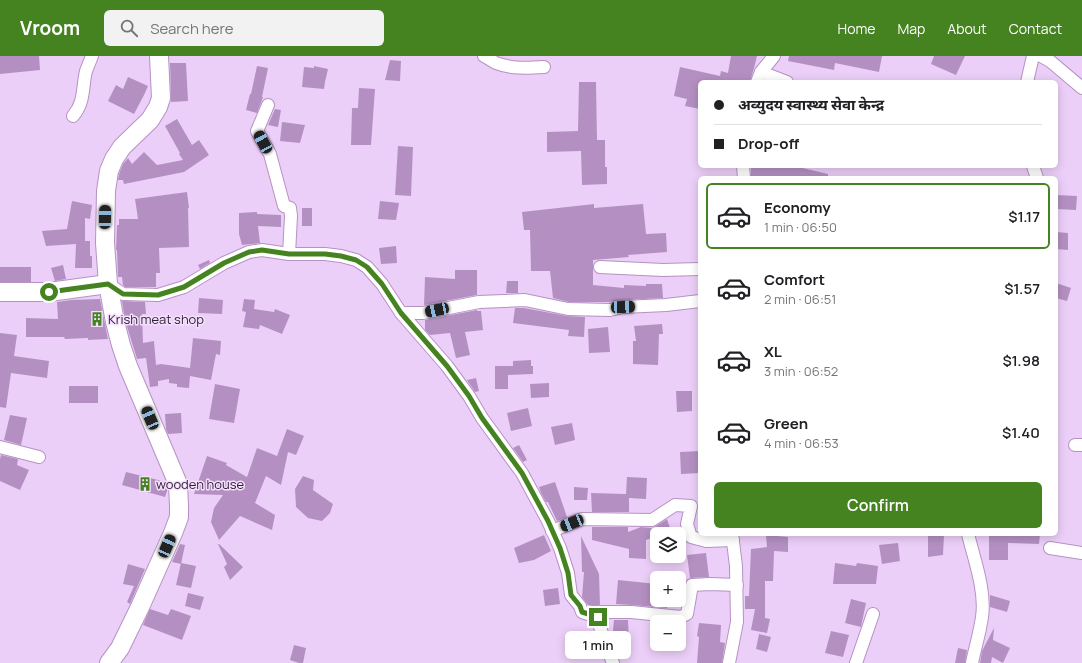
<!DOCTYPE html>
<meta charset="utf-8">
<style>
body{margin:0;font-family:Manrope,"Noto Sans Devanagari",sans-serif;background:#f2f2f2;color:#202124;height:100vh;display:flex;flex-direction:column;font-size:15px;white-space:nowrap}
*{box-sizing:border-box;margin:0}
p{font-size:13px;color:#757577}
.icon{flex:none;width:22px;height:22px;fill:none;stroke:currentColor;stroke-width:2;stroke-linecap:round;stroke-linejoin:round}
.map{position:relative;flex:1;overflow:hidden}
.drawer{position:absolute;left:698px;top:120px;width:360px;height:360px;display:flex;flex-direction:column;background:#fff;border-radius:6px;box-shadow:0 2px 10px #0003}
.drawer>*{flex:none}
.hud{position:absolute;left:698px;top:24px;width:360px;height:88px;border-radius:6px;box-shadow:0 2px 10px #0003;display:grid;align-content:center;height:88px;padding:0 16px;background:#fff}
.controls{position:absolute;left:650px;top:471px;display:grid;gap:8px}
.controls a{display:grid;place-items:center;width:36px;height:36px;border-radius:6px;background:#fff;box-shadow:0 2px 10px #0003;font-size:20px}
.end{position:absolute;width:18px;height:18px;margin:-9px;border:5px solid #458220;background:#fff;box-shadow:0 0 0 2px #fff}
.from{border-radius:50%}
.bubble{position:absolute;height:28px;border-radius:6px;background:#fff;box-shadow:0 2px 10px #0003;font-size:13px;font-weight:600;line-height:28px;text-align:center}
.car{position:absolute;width:12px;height:24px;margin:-12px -6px;border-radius:5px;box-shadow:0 0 3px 1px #0007;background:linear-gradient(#222 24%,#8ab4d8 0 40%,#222 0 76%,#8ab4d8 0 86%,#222 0)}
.hud b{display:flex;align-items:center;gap:14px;height:38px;font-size:15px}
.hud b+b{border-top:1px solid #e0e0e0}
.hud i{width:10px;height:10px;background:#202124}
ul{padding:7px 0 0;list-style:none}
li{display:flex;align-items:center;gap:12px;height:66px;margin:0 8px 6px;padding:0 8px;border:2px solid transparent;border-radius:6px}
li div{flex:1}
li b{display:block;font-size:15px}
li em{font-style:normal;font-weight:600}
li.on{border-color:#458220}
li>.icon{width:36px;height:36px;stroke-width:1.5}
.button{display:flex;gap:8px;margin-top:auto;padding:8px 16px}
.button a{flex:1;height:46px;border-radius:6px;background:#458220;color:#fff;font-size:16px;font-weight:600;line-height:46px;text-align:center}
header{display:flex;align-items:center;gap:24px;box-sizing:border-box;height:56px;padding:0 20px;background:#458220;color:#fff}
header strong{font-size:19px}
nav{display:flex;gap:22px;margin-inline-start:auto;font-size:14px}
.search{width:280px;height:36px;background:#f2f2f2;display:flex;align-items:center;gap:10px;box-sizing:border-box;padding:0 14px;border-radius:6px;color:#757577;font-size:15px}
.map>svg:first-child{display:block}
.building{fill:#b490c2}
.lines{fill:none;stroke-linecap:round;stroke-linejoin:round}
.street-casing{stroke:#b592c3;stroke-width:14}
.secondary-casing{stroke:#b592c3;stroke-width:20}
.street{stroke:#fff;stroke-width:12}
.secondary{stroke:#fff;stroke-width:18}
.route{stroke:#458220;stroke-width:5}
.labels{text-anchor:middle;stroke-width:3;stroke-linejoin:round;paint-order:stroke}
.poi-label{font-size:13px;fill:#2c1e31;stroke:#f5dffe;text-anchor:start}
</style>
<header>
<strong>Vroom</strong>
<div class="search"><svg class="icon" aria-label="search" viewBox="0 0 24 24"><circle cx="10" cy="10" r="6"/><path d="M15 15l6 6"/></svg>Search here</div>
<nav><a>Home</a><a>Map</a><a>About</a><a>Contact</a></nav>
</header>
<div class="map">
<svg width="1082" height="607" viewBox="0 0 1082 607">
<rect width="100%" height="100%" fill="#eccff8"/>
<g class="building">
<path d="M0,0H39L40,14L0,18Z"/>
<path d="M731,0H757L754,12L750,26H700V53L685,50L687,43L674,40L680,11L720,20L721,15L728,17Z"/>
<path d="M789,0H882L879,16L835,7L834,14L788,5Z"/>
<path d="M934,0H965L956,19L931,8Z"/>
<path d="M390,4L401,5L400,25L385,24Z"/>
<path d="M170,7H186L188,45L171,46V42Z"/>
<path d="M257,10L268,12L262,41H263L262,44L257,57L246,54L250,38H251Z"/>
<path d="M314,10L328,13L325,26L324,33L302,31L304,11L314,12Z"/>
<path d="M128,21L148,30L144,39L134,58L108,45L116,29L123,33Z"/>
<path d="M579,26H596L597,84H605V111H607V128L582,129L581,95L547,96V76L578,75Z"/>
<path d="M359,32L375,33L371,89H351L352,52H358Z"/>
<path d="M275,53L281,54L278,71L268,69Z"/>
<path d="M177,63L192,89L199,84L209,99L184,116L124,128L123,124H118L119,118L123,108L128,102L132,108L144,96L157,109L183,104L179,98L180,97L165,70Z"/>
<path d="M282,66L305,69L300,87L280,85Z"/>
<path d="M398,90L413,91L411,140L395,139Z"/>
<path d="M751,110H794L828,118V122H751Z"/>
<path d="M187,136L189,152H188L189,191L159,192L160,217H156V231H125L123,229L122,221H118L117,194H116L117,169H119V163H138L135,143Z"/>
<path d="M1056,139L1077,140L1076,154L1056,153Z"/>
<path d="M72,145L92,149L90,163L85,162V185H90V200H92V212H75L76,188L46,190L42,175L67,173Z"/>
<path d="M380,145L399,147L396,164L378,163Z"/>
<path d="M594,148V152L643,148L646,178L666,177L667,196L628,199L629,201L593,204V229L624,232V229L646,230V228H662L663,242L623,244L609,246H569L553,242L550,215H531L530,174H524L522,156Z"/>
<rect x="302" y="152" width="10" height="18"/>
<path d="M257,156V158L281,159V171L258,170L260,187L242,189L239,178V157Z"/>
<path d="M1056,176L1068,177V194L1056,193Z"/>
<path d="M396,190L397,207L381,208L379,192Z"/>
<path d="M209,204L210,207L200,213L198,209Z"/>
<path d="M63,209L66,223L55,225L51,212Z"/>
<rect x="0" y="211" width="31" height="15"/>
<path d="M455,214H477V239L424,249L425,221L455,223Z"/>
<path d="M507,225H518V237H506Z"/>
<path d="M1056,227L1071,232L1067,245L1056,242Z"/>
<path d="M199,242L223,244L222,258L198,257Z"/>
<path d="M100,243L108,283L88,284V282L65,283L64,281H26V262L58,263L57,246L71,244Z"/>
<path d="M244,243L255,244L254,253L274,256L275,253L290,259L282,278L260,269L259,273L243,271L246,256L242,255Z"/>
<path d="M122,245L145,246L146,258H142L143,287L154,285L156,309L161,308L190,312L193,282L221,285L220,299L216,298L211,324L190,320L189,332L177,331V328L169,327V323L158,325V330L150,331L146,302L137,303L125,264Z"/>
<path d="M515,252H524L567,260L585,261L584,281L568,280L569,274L513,267Z"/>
<path d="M477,254V255H481L483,274L465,276L470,299L456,302L450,277L430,279L425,274V264Z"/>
<path d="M662,268L663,278H659L658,309L633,308V285H636L634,270Z"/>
<path d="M608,271L610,296L589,297L588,273Z"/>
<path d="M0,277L17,279L14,300L49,305L47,322L11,317L6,352L0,351Z"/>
<path d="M531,304V310H533V318L508,319V333H495V310H513V305Z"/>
<path d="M476,322L479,335L475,336L467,324Z"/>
<path d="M549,327V341L531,342L530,328Z"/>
<path d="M215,328L240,333L234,367L209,363Z"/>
<rect x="69" y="330" width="29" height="17"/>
<path d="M676,335H692V355L677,356Z"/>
<path d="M528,352L532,370L511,375L507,357Z"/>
<path d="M181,357L182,377L168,378L166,373L165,358Z"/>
<path d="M10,359L27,362L21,389L4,384Z"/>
<path d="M572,367L575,384L555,389L551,371Z"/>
<path d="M287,373L304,380L296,399L288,396L281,429L266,420L255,447L275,459L272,474L240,460L219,484L211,466L214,452L223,439L194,438L207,400L227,407L226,409L247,421L257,392L277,400Z"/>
<path d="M519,389L527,404L523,406L513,392Z"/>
<path d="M700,395V417L681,418L680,396Z"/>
<path d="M1,399L18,403L17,409L29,414L20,434L0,425V403Z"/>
<path d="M126,416L166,426L168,432L165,441L122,429Z"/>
<path d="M303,420L314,424L313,434L333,448L330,457L322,465L308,462L296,451L295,433Z"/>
<path d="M627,421L647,422L646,443L629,442V456H592L591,437L626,438Z"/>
<path d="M555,426L567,461L557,465L548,446H546L541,437L539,431Z"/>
<path d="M574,431L588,432L587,444H574Z"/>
<path d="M667,463L671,475L663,478H657V480L646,484V503L629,502V493L592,484V471H628V476L641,471L652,472L656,470Z"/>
<path d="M928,478L944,479L943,499L928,501Z"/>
<path d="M989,478H1040L1039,488L1008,487V504H989Z"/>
<path d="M544,479L551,495L534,504L519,507L514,492Z"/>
<path d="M766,479L788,481V496L774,495L773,525H765V562L770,563L767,577L751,574L755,553H745V540H749L751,493L767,491Z"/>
<path d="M581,480L599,518L600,549L596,551L588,549L582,541L584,516H582Z"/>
<path d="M898,487L900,505L882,508L879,489Z"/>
<path d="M180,488L185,489L181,508L172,506Z"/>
<path d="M218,488H219L243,511L230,524L224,511L227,508Z"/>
<path d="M706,497L709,521L690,522L687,499Z"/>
<path d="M181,507L196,510L191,532L176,529Z"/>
<path d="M835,507L856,510L857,507L878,510L876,528H833Z"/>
<path d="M128,508L145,513L130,548L127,546L134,530L123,528Z"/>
<path d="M618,524L657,528V544H668L667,552L632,549L616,548Z"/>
<path d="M558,532L560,548L545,550L543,534Z"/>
<path d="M188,537L204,541L200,554L185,550Z"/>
<path d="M990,539L1010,545L1007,556L990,551Z"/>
<path d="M851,543L866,547L861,571L845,567Z"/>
<path d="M150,553L168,559L171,553L191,560L182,584L143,569Z"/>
<path d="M614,564H628L629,587L614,588L612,585Z"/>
<path d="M699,567L721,569L720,586L725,587L722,607H697L699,581L697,580Z"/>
<path d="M994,572L993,584L1010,592L1003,607L992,601L991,607H980L982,595Z"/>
<path d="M831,575L849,579L843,601L825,597Z"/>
<path d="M759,578L771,581L767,596L756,593Z"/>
<path d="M294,589L306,592L303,607H299L290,604Z"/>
<path d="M958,592L967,594L965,607H955Z"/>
</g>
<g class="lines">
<defs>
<g id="street">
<path d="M484,0C488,2 492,5 496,7C511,13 528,12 544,11"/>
<path d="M1041,0L1050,5L1082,32"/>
<path d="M761,16L787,26"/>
<path d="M757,26L761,16L774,0"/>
<path d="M1027,26L1033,0"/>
<path d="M268,49L257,75L270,98L284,150L290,152L291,160L289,198"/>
<path d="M73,60C85,46 82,32 86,15C88,10 90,5 92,0"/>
<path d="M743,110L744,122"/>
<path d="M1033,110L1037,122"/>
<path d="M600,211L663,214L700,213"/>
<path d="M108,228L123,238L158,239L184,231L224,207L249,196L262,194L289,198H325L341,200L356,204L367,211L382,228L401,257H423L479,246L525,244L568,253L610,254L623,251L666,249L700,245"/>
<path d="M401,257L447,310L469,340L482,362L522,417L548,465L560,492L568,517L571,539L580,550L582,556L597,561L601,556H631L681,561L687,558L692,529L710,528L737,529"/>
<path d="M1075,389H1082"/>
<path d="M0,391L39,401"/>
<path d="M552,475L582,463L652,464L675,449L691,450L687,468L691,481L706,485L733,484"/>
<path d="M968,478C974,503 986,535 982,561C980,576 975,592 972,607"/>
<path d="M1050,492L1082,497"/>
<path d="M597,561L604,584L613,607"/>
<path d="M729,607L737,566L736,510L732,478"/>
<path d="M856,607L873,558"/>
</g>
<g id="secondary">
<path d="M0,236H49L108,228"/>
<path d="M109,607L120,592L140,551L173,477L179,461V450L178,428L128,310L121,289L115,266L108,228L105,187L106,135L109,115L114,103L122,91L150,64L158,51L161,42L159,0"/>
</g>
</defs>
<use href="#street" class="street-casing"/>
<use href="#secondary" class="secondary-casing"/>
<use href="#street" class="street"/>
<use href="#secondary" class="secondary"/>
</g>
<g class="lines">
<path class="route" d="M49,236L108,228L123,238L158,239L184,231L224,207L249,196L262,194L289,198H325L341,200L356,204L367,211L382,228L401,257L447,310L469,340L482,362L522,417L548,465L560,492L568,517L571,539L580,550L582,556L598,561"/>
</g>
<defs>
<symbol id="building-bare" viewBox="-9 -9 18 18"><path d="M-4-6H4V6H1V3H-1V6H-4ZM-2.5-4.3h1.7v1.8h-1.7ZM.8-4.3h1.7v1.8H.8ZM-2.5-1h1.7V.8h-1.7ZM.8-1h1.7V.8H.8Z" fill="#458220" stroke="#f5dffe" stroke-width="2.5" paint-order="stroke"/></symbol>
</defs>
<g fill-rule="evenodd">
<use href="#building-bare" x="87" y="253" width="20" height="20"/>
<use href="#building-bare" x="135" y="418" width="20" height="20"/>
</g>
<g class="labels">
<g class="poi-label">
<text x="108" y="268">Krish meat shop</text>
<text x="156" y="433">wooden house</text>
</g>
</g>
</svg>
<div class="controls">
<a><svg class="icon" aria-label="layers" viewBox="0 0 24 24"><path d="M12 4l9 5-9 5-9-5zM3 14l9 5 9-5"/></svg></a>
<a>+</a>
<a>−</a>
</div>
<i class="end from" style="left:49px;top:236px"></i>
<i class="end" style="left:598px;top:561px"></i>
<div class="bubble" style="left:565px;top:575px;width:66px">1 min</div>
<i class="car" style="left:263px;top:86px;rotate:331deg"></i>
<i class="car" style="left:105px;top:161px;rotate:1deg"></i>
<i class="car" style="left:623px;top:251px;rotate:88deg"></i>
<i class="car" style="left:437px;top:254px;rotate:258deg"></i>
<i class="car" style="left:150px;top:362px;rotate:337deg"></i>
<i class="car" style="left:572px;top:467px;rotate:248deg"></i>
<i class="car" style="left:167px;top:490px;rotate:24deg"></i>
<div class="hud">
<b><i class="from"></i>अव्युदय स्वास्थ्य सेवा केन्द्र</b>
<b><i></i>Drop-off</b>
</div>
<section class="drawer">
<ul>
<li class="on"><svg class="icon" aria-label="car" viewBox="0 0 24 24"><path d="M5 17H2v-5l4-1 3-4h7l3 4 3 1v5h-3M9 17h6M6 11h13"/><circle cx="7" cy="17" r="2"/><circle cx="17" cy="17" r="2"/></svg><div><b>Economy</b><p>1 min · 06:50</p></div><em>$1.17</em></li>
<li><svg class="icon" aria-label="car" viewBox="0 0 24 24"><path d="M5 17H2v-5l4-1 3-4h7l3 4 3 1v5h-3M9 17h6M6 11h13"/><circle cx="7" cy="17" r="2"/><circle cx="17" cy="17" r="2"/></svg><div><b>Comfort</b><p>2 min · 06:51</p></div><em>$1.57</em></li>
<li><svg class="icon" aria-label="car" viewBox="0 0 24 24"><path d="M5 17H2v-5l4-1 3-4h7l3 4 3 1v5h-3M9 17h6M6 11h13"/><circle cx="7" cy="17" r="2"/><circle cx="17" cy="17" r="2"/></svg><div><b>XL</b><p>3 min · 06:52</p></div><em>$1.98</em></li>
<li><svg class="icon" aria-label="car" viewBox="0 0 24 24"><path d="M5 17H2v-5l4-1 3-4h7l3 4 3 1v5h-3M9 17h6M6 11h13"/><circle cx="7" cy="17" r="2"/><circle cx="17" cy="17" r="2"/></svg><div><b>Green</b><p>4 min · 06:53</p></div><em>$1.40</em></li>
</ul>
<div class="button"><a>Confirm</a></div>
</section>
</div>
